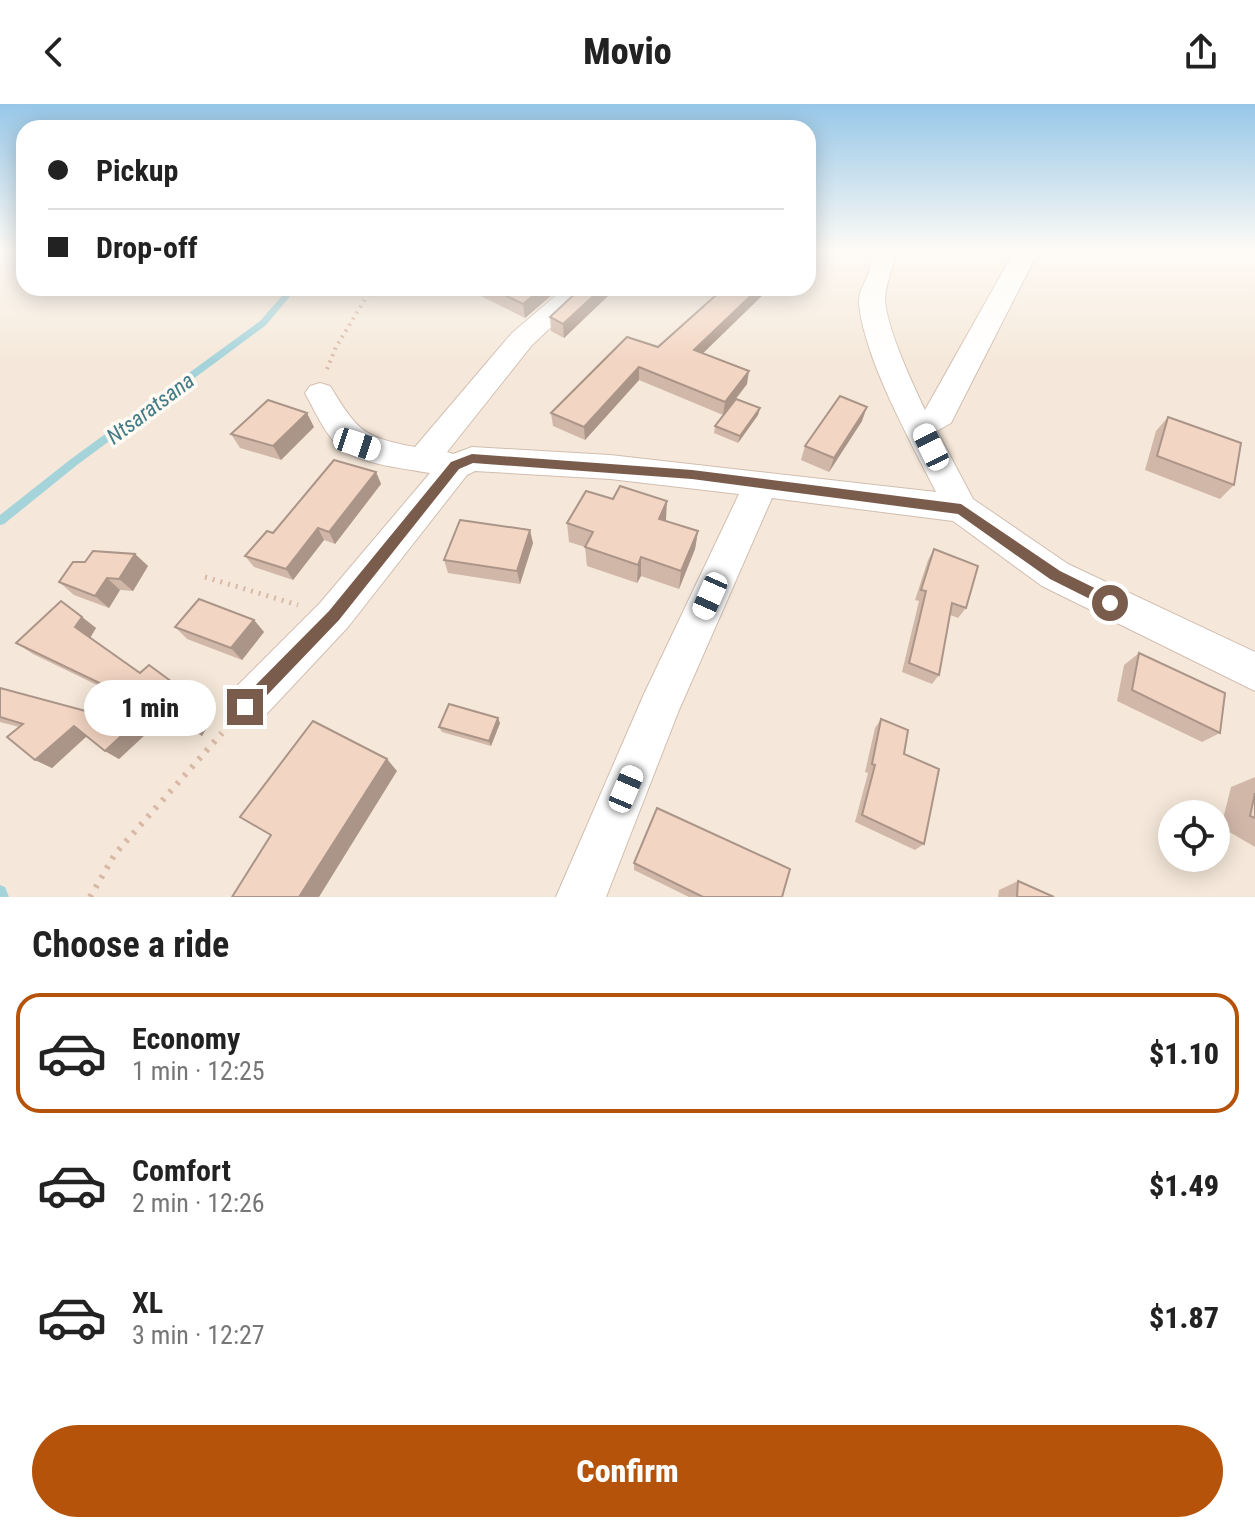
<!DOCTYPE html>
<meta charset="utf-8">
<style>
body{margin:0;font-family:"Roboto Condensed",sans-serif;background:#f6f6f6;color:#222;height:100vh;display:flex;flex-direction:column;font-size:30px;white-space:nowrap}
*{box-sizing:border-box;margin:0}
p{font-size:26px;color:#767676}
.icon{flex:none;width:44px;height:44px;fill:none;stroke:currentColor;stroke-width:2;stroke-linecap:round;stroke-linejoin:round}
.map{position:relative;height:793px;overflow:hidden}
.side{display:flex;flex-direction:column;background:#fff;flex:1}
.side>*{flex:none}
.top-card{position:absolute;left:16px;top:16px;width:800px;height:176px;border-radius:24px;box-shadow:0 4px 20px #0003;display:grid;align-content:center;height:176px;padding:0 32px;background:#fff}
.buttons{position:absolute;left:1158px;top:696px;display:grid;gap:16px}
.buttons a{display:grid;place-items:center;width:72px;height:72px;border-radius:50%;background:#fff;box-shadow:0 4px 20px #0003;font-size:40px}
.end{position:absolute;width:36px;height:36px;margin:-18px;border:10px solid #7a5c4d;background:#fff;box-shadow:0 0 0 4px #fff}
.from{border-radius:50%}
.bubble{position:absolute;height:56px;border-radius:28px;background:#fff;box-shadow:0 4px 20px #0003;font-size:26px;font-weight:800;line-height:56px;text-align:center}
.car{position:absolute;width:24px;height:48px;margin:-24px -12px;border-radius:10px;box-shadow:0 0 6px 2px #0007;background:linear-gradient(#fff 24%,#345 0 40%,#fff 0 76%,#345 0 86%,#fff 0)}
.top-card b{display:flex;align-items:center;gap:28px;height:76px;font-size:30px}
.top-card b+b{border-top:2px solid #e0e0e0}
.top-card i{width:20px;height:20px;background:#222}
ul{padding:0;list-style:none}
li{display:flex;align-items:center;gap:24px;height:120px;margin:0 16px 12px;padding:0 16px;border:4px solid transparent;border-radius:24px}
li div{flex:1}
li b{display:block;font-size:30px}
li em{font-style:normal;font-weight:800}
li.active{border-color:#b45309}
li>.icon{width:72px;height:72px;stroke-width:1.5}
h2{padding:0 32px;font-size:36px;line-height:96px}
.button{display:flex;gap:16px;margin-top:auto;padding:16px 32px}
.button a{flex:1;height:92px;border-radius:48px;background:#b45309;color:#fff;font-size:32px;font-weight:800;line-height:92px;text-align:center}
header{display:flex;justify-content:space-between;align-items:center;height:104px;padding:0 32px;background:#fff;font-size:36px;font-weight:800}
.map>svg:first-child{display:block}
.residential{fill:#f5e8da;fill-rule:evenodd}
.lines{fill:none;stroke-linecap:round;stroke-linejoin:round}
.stream{fill:#a5d3da;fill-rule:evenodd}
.minor-casing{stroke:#d1beb0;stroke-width:2}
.path-far2{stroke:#d9b8a5;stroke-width:4;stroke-dasharray:2 5;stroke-linecap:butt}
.path-far1{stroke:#d9b8a5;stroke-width:5;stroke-dasharray:2 6;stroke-linecap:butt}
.path{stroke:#d9b8a5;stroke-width:6;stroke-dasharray:3 8;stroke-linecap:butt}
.minor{fill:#fff;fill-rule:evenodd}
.wall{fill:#d1b7a8}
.shaded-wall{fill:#aa9588}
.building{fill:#f3d5c3;stroke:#aa9588;stroke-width:2}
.route{fill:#7a5c4d}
.labels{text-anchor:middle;stroke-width:7;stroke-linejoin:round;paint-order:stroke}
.water-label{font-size:22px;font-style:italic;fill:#437c86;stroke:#fffaf3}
</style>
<header><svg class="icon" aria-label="back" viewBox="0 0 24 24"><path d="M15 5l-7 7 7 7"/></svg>Movio<svg class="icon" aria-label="share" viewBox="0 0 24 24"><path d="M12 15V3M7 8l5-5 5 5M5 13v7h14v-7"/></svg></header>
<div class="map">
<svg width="1255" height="793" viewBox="0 0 1255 793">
<rect width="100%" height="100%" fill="#fdf6ec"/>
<path class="residential" d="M0,146H24V184H808V146H1255V793H0ZM1172,710H1216V754H1172Z"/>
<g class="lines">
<g class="stream">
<path d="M289,184H297L266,221L77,361L4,420L0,421V411L71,355L260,217Z"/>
<path d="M0,781L5,783L9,793H0Z"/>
</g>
<defs>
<g id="minor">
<path d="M2,146H24V153L6,151Z"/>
<path d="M871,146H895C894,165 886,177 885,194C885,220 913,281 925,306L1015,146H1039L955,311L951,319L937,327L973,395L1068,460L1255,548V587L1042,482L953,417L772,394L679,606L606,793H556L644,590L739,390L610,375L475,367L467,371L348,523L260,617L245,623L230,617L224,603L230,589L320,499L430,369C407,365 362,360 344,347C326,333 316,309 305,289L310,282L320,279L330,282C358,327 362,333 415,343L512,229L565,184H593L532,241L447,348L453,350L472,343L610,351L936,388C910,336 865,257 859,200C858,186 867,177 870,165C871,159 871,152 871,146Z"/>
</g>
</defs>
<use href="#minor" class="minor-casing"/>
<path class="path-far2" d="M327,265L336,243L372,184"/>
<path class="path-far1" d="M205,473L298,501"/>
<path class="path" d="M90,793L115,750L222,629"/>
<use href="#minor" class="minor"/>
</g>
<g class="wall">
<path d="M468,184H560L525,214L469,186Z"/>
<path d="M581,184H610V190L564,234L551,227L550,213Z"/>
<path d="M770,184L703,249L747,280L736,295L760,304L758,311L738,339L714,329L715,322L723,311L639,276L585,336L553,322L551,309L658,243Z"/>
<path d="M1168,313L1234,381L1220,395L1145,366L1156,327Z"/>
<path d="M862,317L829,368L801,356L805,342Z"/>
<path d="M314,323L281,356L240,344L231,330Z"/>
<path d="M376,368L381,380L335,440L324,436L293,476L254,463L245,452L273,429Z"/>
<path d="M665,417L698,427L695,445L679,485L641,472L637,479L587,462L585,443L569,438L567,419Z"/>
<path d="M533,439L520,480L448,469L444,456Z"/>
<path d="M934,445L966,504L958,514L950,511L939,571L932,580L902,568L919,497L915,496L928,456Z"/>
<path d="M135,450L148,462L133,487L120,486L109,504L74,491L59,478L85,458Z"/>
<path d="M82,513L96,524L90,534L140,569L195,596L187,604L209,620L202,632L33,550L16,539Z"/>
<path d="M254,516L264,528L242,556L187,535L175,523Z"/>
<path d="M1139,549L1220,629L1202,638L1117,597L1124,561Z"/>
<path d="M0,584L134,620L147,629L119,655L105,647L87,632L52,664L35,656L19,623L0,618Z"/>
<path d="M881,615L904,650L924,740L915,746L855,718L868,669L865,668L875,624Z"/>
<path d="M500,619L491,642L442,628L439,623Z"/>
<path d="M1255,673V743L1221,723L1231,683Z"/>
<path d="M634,759L782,793H689L634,766Z"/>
<path d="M1018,777L1054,793H998L999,786Z"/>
</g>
<g class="shaded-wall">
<path d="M542,184H560L525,214L523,200Z"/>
<path d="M602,184H610V190L564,234L563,220Z"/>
<path d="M759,184H770L693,259L694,246Z"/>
<path d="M639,263V276L585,336L584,323Z"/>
<path d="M749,267L747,280L723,311L725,298Z"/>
<path d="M867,303L862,317L829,368L834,354Z"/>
<path d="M760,304L758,311L738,339L740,332Z"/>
<path d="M307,309L314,323L281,356L273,342Z"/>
<path d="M376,368L381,380L335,440L329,428Z"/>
<path d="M667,397L666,416L658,433L659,415Z"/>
<path d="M318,424L324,436L293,476L286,465Z"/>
<path d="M530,426L533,439L520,480L517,467Z"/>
<path d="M698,427L695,445L679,485L681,467Z"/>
<path d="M135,450L148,462L133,487L119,475Z"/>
<path d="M641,453V472L637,479L638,461Z"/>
<path d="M107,474L120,486L109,504L95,492Z"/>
<path d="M82,513L96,524L90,534L75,523Z"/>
<path d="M254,516L264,528L242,556L231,544Z"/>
<path d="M183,586L195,596L187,604L174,594Z"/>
<path d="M196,610L209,620L202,632L189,622Z"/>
<path d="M498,614L500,619L491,642L489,637Z"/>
<path d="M134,620L147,629L119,655L105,647Z"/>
<path d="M74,622L89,630L52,664L35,656Z"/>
<path d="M387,655L397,667L319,793H299Z"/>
</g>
<g class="building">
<path d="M490,184H542L523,200Z"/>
<path d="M581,184H602L563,220L550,213Z"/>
<path d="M724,184H759L694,246L749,267L725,298L639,263L584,323L551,309L627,233L658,243Z"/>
<path d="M840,292L867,303L834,354L805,342Z"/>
<path d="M736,295L760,304L740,332L715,322Z"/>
<path d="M268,296L307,309L273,342L231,330Z"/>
<path d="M1168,313L1241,339L1234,381L1157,352Z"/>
<path d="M334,356L376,368L329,428L318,424L286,465L245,452L267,427L273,429Z"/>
<path d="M620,382L667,397L659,415L698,427L681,467L641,453L638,461L585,443L593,428L567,419L586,387L613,395Z"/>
<path d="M460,416L530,426L517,467L444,456Z"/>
<path d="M934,445L978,462L966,504L952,499L939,571L909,559L926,487L921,486Z"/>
<path d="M93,447L135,450L119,475L107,474L95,492L59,478L73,458H85Z"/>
<path d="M199,495L254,516L231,544L175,523Z"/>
<path d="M61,497L82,513L75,523L140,569L149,561L183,586L174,594L196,610L189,622L16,539Z"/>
<path d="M1139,549L1225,589L1220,629L1132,586Z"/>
<path d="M0,584L134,620L105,647L74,622L35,656L7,633L23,620L0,613Z"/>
<path d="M449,600L498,614L489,637L439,623Z"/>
<path d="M881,615L908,626L904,650L939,665L924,740L862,711L875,661L872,660Z"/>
<path d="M313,617L387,655L299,793H232L271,731L240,713Z"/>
<path d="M1255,689V714L1250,712Z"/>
<path d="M657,704L790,765L782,793H703L634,759Z"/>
<path d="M1018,777L1054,793H1017Z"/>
</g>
<linearGradient id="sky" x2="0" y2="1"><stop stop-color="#97c7e8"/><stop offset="0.57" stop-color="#fefbf6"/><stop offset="1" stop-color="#fefbf6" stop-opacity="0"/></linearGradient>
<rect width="1255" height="257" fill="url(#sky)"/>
<path class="route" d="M472,350L692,366L961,400L1060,467L1115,494L1117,499L1110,505L1050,475L958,410L692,375L473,359L459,365L339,516L251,608H240V597L329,507L451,358Z"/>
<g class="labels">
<g class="water-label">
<text transform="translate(150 304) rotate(-37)" y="8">Ntsaratsana</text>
</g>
</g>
</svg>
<div class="buttons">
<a><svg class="icon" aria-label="locate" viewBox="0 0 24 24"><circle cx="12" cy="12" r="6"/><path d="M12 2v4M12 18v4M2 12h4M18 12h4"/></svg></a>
</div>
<i class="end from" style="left:1110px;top:499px"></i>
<i class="end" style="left:245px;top:603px"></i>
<div class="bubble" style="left:84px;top:576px;width:132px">1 min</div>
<i class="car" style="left:357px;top:340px;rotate:108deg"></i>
<i class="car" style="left:931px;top:343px;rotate:334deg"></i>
<i class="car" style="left:710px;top:492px;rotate:204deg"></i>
<i class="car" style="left:626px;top:685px;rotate:23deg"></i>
<div class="top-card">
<b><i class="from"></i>Pickup</b>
<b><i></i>Drop-off</b>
</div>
</div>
<section class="side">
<h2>Choose a ride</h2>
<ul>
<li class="active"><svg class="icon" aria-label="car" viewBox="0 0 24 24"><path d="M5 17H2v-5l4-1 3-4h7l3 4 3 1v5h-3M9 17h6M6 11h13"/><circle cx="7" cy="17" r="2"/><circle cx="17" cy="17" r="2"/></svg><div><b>Economy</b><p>1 min · 12:25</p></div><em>$1.10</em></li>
<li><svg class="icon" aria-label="car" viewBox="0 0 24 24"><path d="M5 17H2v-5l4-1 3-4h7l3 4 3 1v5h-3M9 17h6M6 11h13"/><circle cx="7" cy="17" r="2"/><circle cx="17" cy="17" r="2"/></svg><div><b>Comfort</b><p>2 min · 12:26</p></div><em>$1.49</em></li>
<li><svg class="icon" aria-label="car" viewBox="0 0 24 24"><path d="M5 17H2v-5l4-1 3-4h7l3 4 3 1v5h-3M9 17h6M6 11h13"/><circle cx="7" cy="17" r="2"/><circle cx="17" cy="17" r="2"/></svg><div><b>XL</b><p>3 min · 12:27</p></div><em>$1.87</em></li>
</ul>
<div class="button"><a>Confirm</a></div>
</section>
